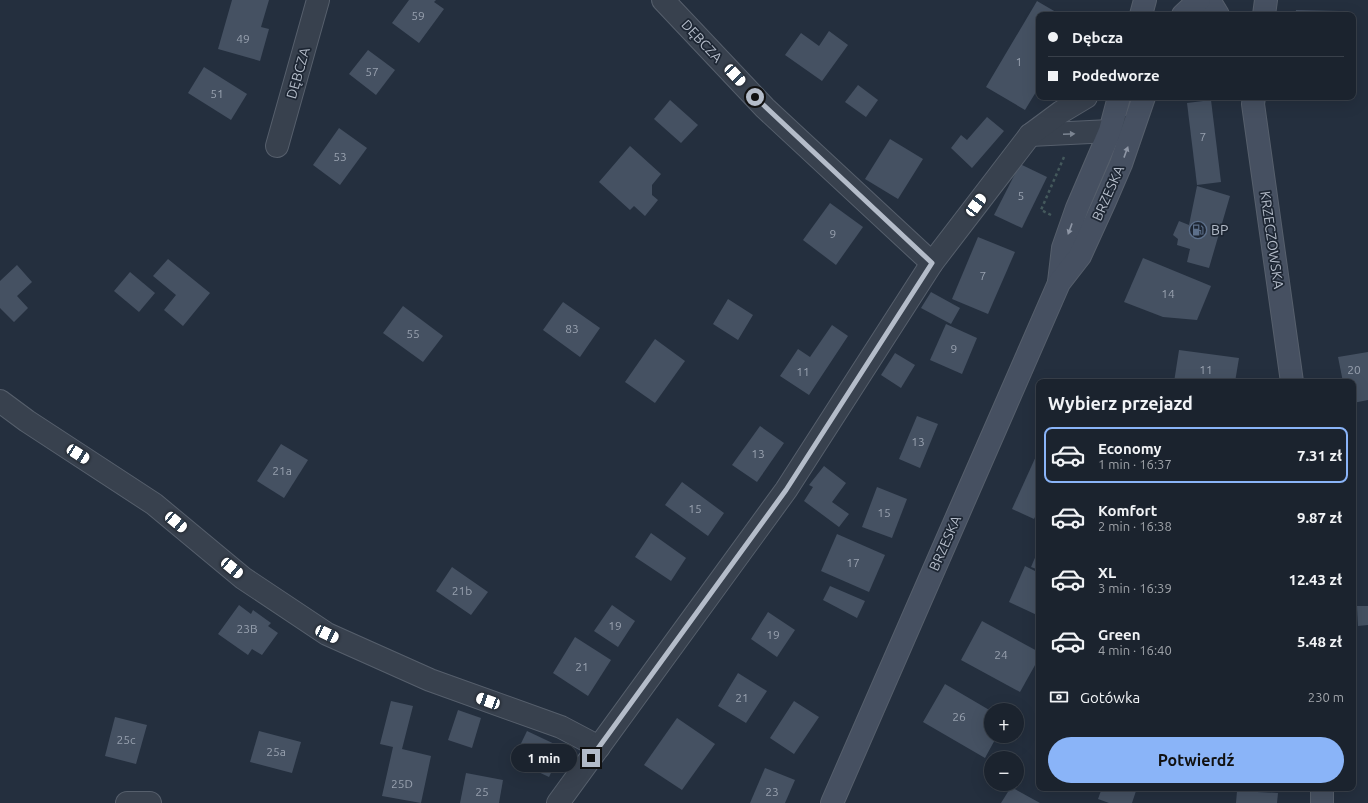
<!DOCTYPE html>
<html lang="pl">
<meta charset="utf-8">
<style>
body{margin:0;font-family:Ubuntu,sans-serif;background:#282f3a;color:#f1f3f6;height:100vh;display:flex;flex-direction:column;font-size:15px;white-space:nowrap}
*{box-sizing:border-box;margin:0}
p{font-size:13px;color:#a0a4aa}
.icon{flex:none;width:22px;height:22px;fill:none;stroke:currentColor;stroke-width:2;stroke-linecap:round;stroke-linejoin:round}
.map{position:relative;flex:1;overflow:hidden}
.sheet{position:absolute;left:1036px;top:379px;width:320px;height:412px;display:flex;flex-direction:column;background:#1b232e;border-radius:8px;box-shadow:0 4px 16px #0002,0 0 0 1px #39404a}
.sheet>*{flex:none}
.top-card{position:absolute;left:1036px;top:12px;width:320px;height:88px;border-radius:8px;box-shadow:0 4px 16px #0002,0 0 0 1px #39404a;display:grid;align-content:center;height:88px;padding:0 12px;background:#1b232e}
.controls{position:absolute;left:984px;top:703px;display:grid;gap:8px}
.controls a{display:grid;place-items:center;width:40px;height:40px;border-radius:50%;background:#1b232e;box-shadow:0 4px 16px #0002,0 0 0 1px #39404a;font-size:20px}
.end{position:absolute;width:18px;height:18px;margin:-9px;border:5px solid #b4bcc9;background:#111;box-shadow:0 0 0 2px #111}
.from{border-radius:50%}
.bubble{position:absolute;height:28px;border-radius:14px;background:#1b232e;box-shadow:0 4px 16px #0002,0 0 0 1px #39404a;font-size:13px;font-weight:700;line-height:28px;text-align:center}
.car{position:absolute;width:12px;height:24px;margin:-12px -6px;border-radius:5px;box-shadow:0 0 3px 1px #0007;background:linear-gradient(#fff 24%,#345 0 40%,#fff 0 76%,#345 0 86%,#fff 0)}
.top-card b{display:flex;align-items:center;gap:14px;height:38px;font-size:15px}
.top-card b+b{border-top:1px solid #39404a}
.top-card i{width:10px;height:10px;background:#f1f3f6}
ul{padding:0;list-style:none}
li{display:flex;align-items:center;gap:12px;height:56px;margin:0 8px 6px;padding:0 4px;border:2px solid transparent;border-radius:8px}
li div{flex:1}
li b{display:block;font-size:15px}
li em{font-style:normal;font-weight:700}
li.current{border-color:#8ab4f8}
li>.icon{width:36px;height:36px;stroke-width:1.5}
h2{padding:0 12px;font-size:18px;line-height:48px}
.pay{display:flex;align-items:center;gap:10px;height:44px;padding:0 12px;font-size:15px}
.pay p{margin-inline-start:auto}
.primary-button{display:flex;gap:8px;margin-top:auto;padding:8px 12px}
.primary-button a{flex:1;height:46px;border-radius:24px;background:#8ab4f8;color:#111;font-size:16px;font-weight:700;line-height:46px;text-align:center}
.map>svg:first-child{display:block}
.building{fill:#455162}
.lines{fill:none;stroke-linecap:round;stroke-linejoin:round}
.street-casing{stroke:#565f6c;stroke-width:24}
.secondary-casing{stroke:#565f6c;stroke-width:24}
.path{stroke:#44595c;stroke-width:2.5;stroke-dasharray:3 3;stroke-linecap:butt}
.street{stroke:#38414e;stroke-width:22}
.secondary{stroke:#465061;stroke-width:22}
.oneway{fill:#7c8592}
.oneway2{fill:#8e96a5}
.route{stroke:#b4bcc9;stroke-width:5}
.labels{text-anchor:middle;stroke-width:3.5;stroke-linejoin:round;paint-order:stroke}
.number-label{font-size:12px;fill:#98a1af}
.street-label{font-size:14px;fill:#b4bcc9;stroke:#1d2633}
.poi-label{font-size:14px;fill:#b4bcc9;stroke:#1d2633;text-anchor:start}
</style>
<div class="map">
<svg width="1368" height="803" viewBox="0 0 1368 803">
<rect width="100%" height="100%" fill="#242f3e"/>
<g class="building">
<path d="M232,0H269L261,27L269,29L260,61L218,49Z"/>
<path d="M409,0H436L434,2L444,9L419,43L392,23Z"/>
<path d="M1037,1L1061,15H1039V87L1025,110L986,87Z"/>
<path d="M1296,10L1340,11L1339,15H1295Z"/>
<path d="M829,31L848,45L822,81L785,55L801,33L819,46Z"/>
<path d="M368,50L395,70L376,95L349,74Z"/>
<path d="M204,67L247,94L231,120L188,93Z"/>
<path d="M858,85L878,100L866,117L845,102Z"/>
<path d="M670,100L698,125L681,143L654,119Z"/>
<path d="M1211,100L1221,182L1197,185L1187,103Z"/>
<path d="M987,117L1004,131L972,168L951,148L961,135L967,140Z"/>
<path d="M339,128L367,148L340,185L313,165Z"/>
<path d="M890,139L923,159L898,199L865,179Z"/>
<path d="M630,146L661,174L652,185V195L658,200L645,216L634,206L630,210L599,182Z"/>
<path d="M1020,164L1047,177L1022,228L994,215Z"/>
<path d="M1197,186L1230,196L1209,268L1187,262L1190,249L1177,245L1178,239L1173,235L1179,221L1189,225Z"/>
<path d="M830,203L863,227L836,265L803,240Z"/>
<path d="M978,237L1015,252L988,314L952,299Z"/>
<path d="M1143,258L1211,286L1197,320L1163,317L1124,302Z"/>
<path d="M168,259L210,293L183,326L164,310L176,295L153,276Z"/>
<path d="M17,265L32,282L17,296L28,308L14,322L0,308V281Z"/>
<path d="M130,272L155,293L139,312L114,291Z"/>
<path d="M931,292L960,308L951,324L921,308Z"/>
<path d="M728,299L753,315L738,340L713,324Z"/>
<path d="M563,302L600,328L580,357L543,330Z"/>
<path d="M403,306L443,336L423,362L383,333Z"/>
<path d="M946,324L977,338L962,374L930,360Z"/>
<path d="M832,325L848,336L809,395L780,376L798,349L810,357Z"/>
<path d="M655,339L685,361L655,403L625,382Z"/>
<path d="M1179,350L1239,358L1235,382H1174Z"/>
<path d="M1368,352V400L1353,403V382H1343L1338,357Z"/>
<path d="M895,353L915,365L901,388L881,375Z"/>
<path d="M917,416L938,424L920,468L899,459Z"/>
<path d="M760,426L784,443L757,482L732,465Z"/>
<path d="M281,444L308,460L284,498L257,481Z"/>
<path d="M1037,454L1039,455V509L1034,519L1012,509Z"/>
<path d="M824,466L846,483L832,502L849,514L839,527L804,501L813,487L809,485Z"/>
<path d="M682,482L724,513L708,536L665,505Z"/>
<path d="M877,487L907,499L892,538L862,527Z"/>
<path d="M651,533L686,558L671,581L635,557Z"/>
<path d="M837,534L885,555L869,592L821,571Z"/>
<path d="M1037,553L1039,554V570L1031,567Z"/>
<path d="M1025,566L1039,573V616L1009,602Z"/>
<path d="M452,567L488,592L471,615L436,591Z"/>
<path d="M830,586L865,601L857,618L823,600Z"/>
<path d="M239,605L251,614L253,610L271,623L268,626L278,633L262,655L252,649L248,655L218,634Z"/>
<path d="M612,605L635,621L618,647L594,631Z"/>
<path d="M1357,606H1368V625L1358,626Z"/>
<path d="M768,612L795,630L777,657L751,639Z"/>
<path d="M982,621L1039,652V658L1020,692L961,660Z"/>
<path d="M575,637L611,660L588,696L553,673Z"/>
<path d="M738,673L767,691L746,723L718,706Z"/>
<path d="M945,684L991,711V736H997L985,758L923,722Z"/>
<path d="M391,701L413,706L402,749L431,756L421,803L382,796L393,747L380,744Z"/>
<path d="M794,701L819,717L794,754L770,738Z"/>
<path d="M458,710L481,718L472,748L448,740Z"/>
<path d="M115,717L147,725L136,764L105,756Z"/>
<path d="M677,718L715,744L682,790L644,765Z"/>
<path d="M259,731L301,742L292,773L250,762Z"/>
<path d="M527,731L563,748L549,777L513,760Z"/>
<path d="M765,768L795,780L785,803H750Z"/>
<path d="M466,773L503,780L499,803H460Z"/>
<path d="M1011,787L1040,803H1001Z"/>
<path d="M1102,788H1137L1132,803H1109L1098,799Z"/>
<path d="M1237,791L1278,793L1277,803H1236Z"/>
</g>
<g class="lines">
<defs>
<g id="street">
<path d="M663,0L765,108L932,263"/>
<path d="M1030,135L1110,131L1126,127"/>
<path d="M277,146L318,0"/>
<path d="M0,401L27,421L154,504L243,578L327,634L430,680L561,727L599,747"/>
<path d="M127,803H150"/>
<path d="M558,803L786,490L932,263L1030,135L1061,112L1086,97"/>
</g>
<g id="secondary">
<path d="M1209,0L1218,15"/>
<path d="M1141,15L1145,0"/>
<path d="M1183,15L1199,0"/>
<path d="M1264,15L1266,0"/>
<path d="M1254,97L1253,104L1292,382"/>
<path d="M1059,282L1063,248L1077,208L1110,131L1119,97"/>
<path d="M832,803L1059,283L1080,256L1105,201L1121,164L1144,97"/>
<path d="M1322,803V788"/>
</g>
</defs>
<use href="#street" class="street-casing"/>
<use href="#secondary" class="secondary-casing"/>
<path class="path" d="M1051,215L1041,210L1064,157"/>
<use href="#street" class="street"/>
<use href="#secondary" class="secondary"/>
</g>
<defs><path id="oneway-solid" d="M-6-.8H1V-3.2L6.5 0L1 3.2V.8H-6Z"/></defs>
<use class="oneway" href="#oneway-solid" transform="translate(1069 134) rotate(-3)"/>
<g class="oneway2">
<use href="#oneway-solid" transform="translate(1126 152) rotate(-70)"/>
<use href="#oneway-solid" transform="translate(1070 229) rotate(110)"/>
</g>
<g class="lines">
<path class="route" d="M591,758L786,490L932,263L755,97"/>
</g>
<defs>
<symbol id="fuel-ring" viewBox="-11 -11 22 22"><circle r="9.5" fill="#1d2633" stroke="#5c6f8a" stroke-width="1.5"/><path d="M-5.5-6h7V0h2V4h1.3V-2.5L3-4.5l.8-.8L6-3V5H2.5V1h-1V6h-7ZM-4.2-4.7v3.2H.2V-4.7Z" fill="#5c6f8a"/></symbol>
</defs>
<g fill-rule="evenodd">
<use href="#fuel-ring" x="1188" y="220" width="20" height="20"/>
</g>
<g class="labels">
<g class="number-label">
<text x="418" y="20">59</text>
<text x="243" y="43">49</text>
<text x="1019" y="66">1</text>
<text x="372" y="76">57</text>
<text x="217" y="98">51</text>
<text x="1203" y="141">7</text>
<text x="340" y="161">53</text>
<text x="1021" y="200">5</text>
<text x="833" y="238">9</text>
<text x="983" y="280">7</text>
<text x="1168" y="298">14</text>
<text x="572" y="333">83</text>
<text x="413" y="338">55</text>
<text x="954" y="353">9</text>
<text x="1206" y="374">11</text>
<text x="1354" y="374">20</text>
<text x="803" y="376">11</text>
<text x="918" y="446">13</text>
<text x="758" y="458">13</text>
<text x="282" y="475">21a</text>
<text x="695" y="513">15</text>
<text x="884" y="517">15</text>
<text x="853" y="567">17</text>
<text x="462" y="595">21b</text>
<text x="615" y="630">19</text>
<text x="247" y="633">23B</text>
<text x="773" y="639">19</text>
<text x="1001" y="659">24</text>
<text x="582" y="671">21</text>
<text x="742" y="702">21</text>
<text x="959" y="721">26</text>
<text x="126" y="744">25c</text>
<text x="276" y="756">25a</text>
<text x="402" y="788">25D</text>
<text x="482" y="796">25</text>
<text x="772" y="796">23</text>
</g>
<g class="street-label">
<text transform="translate(702 41) rotate(47)" y="5">DĘBCZA</text>
<text transform="translate(298 73) rotate(-74)" y="5">DĘBCZA</text>
<text transform="translate(1108 193) rotate(-66)" y="5">BRZESKA</text>
<text transform="translate(1272 240) rotate(82)" y="5">KRZECZOWSKA</text>
<text transform="translate(945 543) rotate(-66)" y="5">BRZESKA</text>
</g>
<g class="poi-label">
<text x="1211" y="235">BP</text>
</g>
</g>
</svg>
<div class="controls">
<a>+</a>
<a>−</a>
</div>
<i class="end from" style="left:755px;top:97px"></i>
<i class="end" style="left:591px;top:758px"></i>
<div class="bubble" style="left:511px;top:744px;width:66px">1 min</div>
<i class="car" style="left:735px;top:75px;rotate:137deg"></i>
<i class="car" style="left:976px;top:205px;rotate:37deg"></i>
<i class="car" style="left:78px;top:454px;rotate:123deg"></i>
<i class="car" style="left:176px;top:522px;rotate:130deg"></i>
<i class="car" style="left:232px;top:568px;rotate:130deg"></i>
<i class="car" style="left:327px;top:634px;rotate:115deg"></i>
<i class="car" style="left:488px;top:701px;rotate:290deg"></i>
<div class="top-card">
<b><i class="from"></i>Dębcza</b>
<b><i></i>Podedworze</b>
</div>
<section class="sheet">
<h2>Wybierz przejazd</h2>
<ul>
<li class="current"><svg class="icon" aria-label="car" viewBox="0 0 24 24"><path d="M5 17H2v-5l4-1 3-4h7l3 4 3 1v5h-3M9 17h6M6 11h13"/><circle cx="7" cy="17" r="2"/><circle cx="17" cy="17" r="2"/></svg><div><b>Economy</b><p>1 min · 16:37</p></div><em>7.31 zł</em></li>
<li><svg class="icon" aria-label="car" viewBox="0 0 24 24"><path d="M5 17H2v-5l4-1 3-4h7l3 4 3 1v5h-3M9 17h6M6 11h13"/><circle cx="7" cy="17" r="2"/><circle cx="17" cy="17" r="2"/></svg><div><b>Komfort</b><p>2 min · 16:38</p></div><em>9.87 zł</em></li>
<li><svg class="icon" aria-label="car" viewBox="0 0 24 24"><path d="M5 17H2v-5l4-1 3-4h7l3 4 3 1v5h-3M9 17h6M6 11h13"/><circle cx="7" cy="17" r="2"/><circle cx="17" cy="17" r="2"/></svg><div><b>XL</b><p>3 min · 16:39</p></div><em>12.43 zł</em></li>
<li><svg class="icon" aria-label="car" viewBox="0 0 24 24"><path d="M5 17H2v-5l4-1 3-4h7l3 4 3 1v5h-3M9 17h6M6 11h13"/><circle cx="7" cy="17" r="2"/><circle cx="17" cy="17" r="2"/></svg><div><b>Green</b><p>4 min · 16:40</p></div><em>5.48 zł</em></li>
</ul>
<div class="pay"><svg class="icon" aria-label="cash" viewBox="0 0 24 24"><path d="M3 7h18v10H3z"/><circle cx="12" cy="12" r="2"/></svg>Gotówka<p>230 m</p></div>
<div class="primary-button"><a>Potwierdź</a></div>
</section>
</div>
